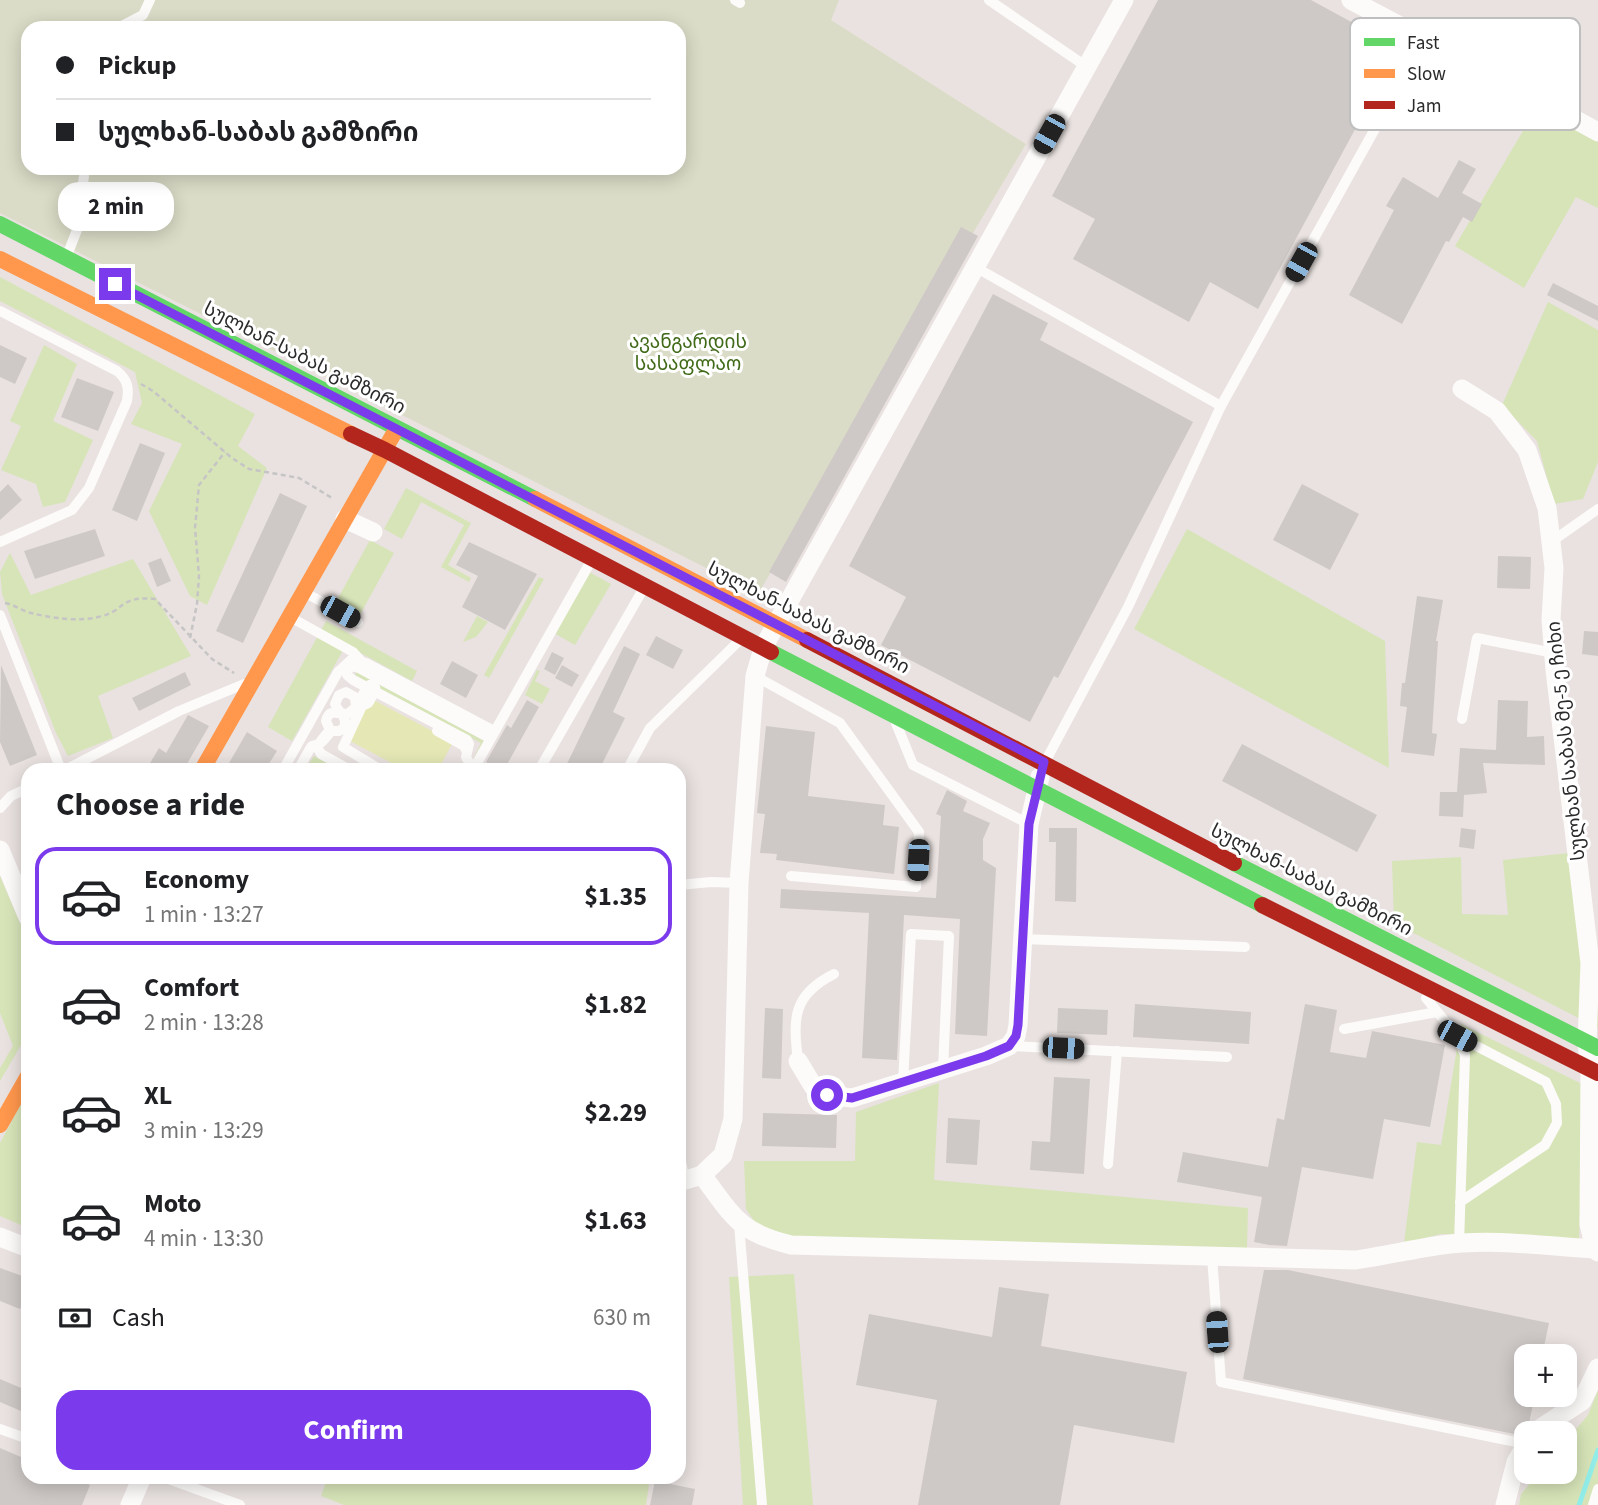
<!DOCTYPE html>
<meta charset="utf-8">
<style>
body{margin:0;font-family:"Source Sans 3","Noto Sans Georgian",sans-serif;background:#f2f2f2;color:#202124;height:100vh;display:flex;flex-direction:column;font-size:26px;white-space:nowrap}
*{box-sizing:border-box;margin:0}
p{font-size:23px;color:#757577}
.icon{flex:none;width:38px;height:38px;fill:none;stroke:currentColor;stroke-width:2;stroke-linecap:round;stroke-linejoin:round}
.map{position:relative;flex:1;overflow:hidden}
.drawer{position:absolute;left:21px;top:763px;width:665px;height:721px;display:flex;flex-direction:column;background:#fff;border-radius:21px;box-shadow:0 4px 18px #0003}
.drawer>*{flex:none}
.top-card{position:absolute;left:21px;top:21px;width:665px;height:154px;border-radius:21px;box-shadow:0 4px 18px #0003;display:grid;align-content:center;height:154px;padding:0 35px;background:#fff}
.buttons{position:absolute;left:1514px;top:1344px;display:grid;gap:14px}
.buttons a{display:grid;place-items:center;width:63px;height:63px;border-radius:14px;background:#fff;box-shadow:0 4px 18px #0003;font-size:35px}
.end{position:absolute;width:32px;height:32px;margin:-16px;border:9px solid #7c3aed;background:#fff;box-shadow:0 0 0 4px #fff}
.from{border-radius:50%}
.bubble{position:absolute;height:49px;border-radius:21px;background:#fff;box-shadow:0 4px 18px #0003;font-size:23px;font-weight:700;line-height:49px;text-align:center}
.car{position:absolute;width:21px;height:42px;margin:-21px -10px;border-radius:9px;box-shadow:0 0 5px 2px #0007;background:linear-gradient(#222 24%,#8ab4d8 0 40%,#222 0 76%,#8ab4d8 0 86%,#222 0)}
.top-card b{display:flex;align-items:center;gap:24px;height:66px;font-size:26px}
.top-card b+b{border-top:2px solid #e0e0e0}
.top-card i{width:18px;height:18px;background:#202124}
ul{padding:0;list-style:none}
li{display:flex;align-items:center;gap:21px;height:98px;margin:0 14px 10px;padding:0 21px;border:4px solid transparent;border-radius:21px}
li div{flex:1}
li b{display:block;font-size:26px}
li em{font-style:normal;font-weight:700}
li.selected{border-color:#7c3aed}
li>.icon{width:63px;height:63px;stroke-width:1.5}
h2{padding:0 35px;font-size:32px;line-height:84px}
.pay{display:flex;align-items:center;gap:18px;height:77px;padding:0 35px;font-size:26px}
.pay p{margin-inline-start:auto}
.button{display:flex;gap:14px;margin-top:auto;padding:14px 35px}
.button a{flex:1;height:80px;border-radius:21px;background:#7c3aed;color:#fff;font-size:28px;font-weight:700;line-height:80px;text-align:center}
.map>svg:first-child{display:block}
.green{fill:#d7e4b8}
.cemetery{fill:#dbdcc7;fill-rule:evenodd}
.pitch{fill:#e5e8b5}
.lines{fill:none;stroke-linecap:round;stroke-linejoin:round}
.stream{stroke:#92ede9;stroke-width:5}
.building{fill:#cec9c7}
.path{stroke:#c6c5c5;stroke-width:2.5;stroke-dasharray:5 3.5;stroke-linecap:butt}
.lane{stroke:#fcfbfa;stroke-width:10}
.street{stroke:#fcfbfa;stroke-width:19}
.fast{stroke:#63d668;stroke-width:16}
.slow{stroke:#ff974d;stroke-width:16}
.jam{stroke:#b3261e;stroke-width:16}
.route{stroke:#7c3aed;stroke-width:9}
.labels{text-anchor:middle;stroke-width:6;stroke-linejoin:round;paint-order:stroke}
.park-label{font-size:19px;fill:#416a18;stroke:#fff}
.street-label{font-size:19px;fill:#2a2a2a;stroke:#fff}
.key{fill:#fff;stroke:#bfbfbf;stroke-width:2}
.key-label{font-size:19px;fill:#2a2a2a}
</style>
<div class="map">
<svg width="1598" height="1505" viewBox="0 0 1598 1505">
<rect width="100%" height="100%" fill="#e9e2e0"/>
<g class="green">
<path d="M1537,107L1598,141V208L1576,197L1524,288L1455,246Z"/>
<path d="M0,277L255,414L238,446L267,468L207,605L190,596L149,511L182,444L131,424L142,403L135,372L0,301Z"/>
<path d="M1548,302L1598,330V462L1583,499L1554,504L1537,441L1502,405Z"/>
<path d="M44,345L77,364L53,421L93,440L65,502L43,507L36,484L1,470L21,426L10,421Z"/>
<path d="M406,488L471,523L448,565L471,578L469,582L441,567L464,525L421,502L402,539L384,529Z"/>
<path d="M1187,529L1385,641L1389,768L1134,629Z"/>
<path d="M370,540L394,553L356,622L332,609Z"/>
<path d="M10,553L31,595L133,559L191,656L98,696L113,738L68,756L56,733L2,594L0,572Z"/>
<path d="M589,572L611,584L575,645L554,633Z"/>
<path d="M539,577L544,579L489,678L484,675Z"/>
<path d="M477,616L488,622L476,637L463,642Z"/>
<path d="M326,621L417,671L412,681L346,645L292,741L268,727Z"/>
<path d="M537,670L540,671L535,681L550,689L542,704L525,695Z"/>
<path d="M357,672L486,742L477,759L474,758L481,743L355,675Z"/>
<path d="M314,756L340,770H305Z"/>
<path d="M1569,853L1598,995V1028L1394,923L1392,861L1461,857L1462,914L1508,915L1503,860Z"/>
<path d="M0,876L28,942V1033L0,1081V1068L13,1046L0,1013Z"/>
<path d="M1461,1024L1584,1085L1579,1239L1441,1234L1404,1243L1417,1142L1441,1145Z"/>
<path d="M939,1083L934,1180L1248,1208L1247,1248L795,1239L756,1224L746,1209L744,1161H855L856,1112Z"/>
<path d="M28,1091V1228L0,1216V1143Z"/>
<path d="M794,1274L813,1505H743L729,1277Z"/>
<path d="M1598,1390V1505H1519L1521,1494L1540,1472H1564L1565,1442L1588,1415Z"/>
<path d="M328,1477H650L646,1505H344L321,1496Z"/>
</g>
<path class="cemetery" d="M0,0H839L831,20L1026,144L758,594L0,213ZM28,28H679V168H28Z"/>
<path class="pitch" d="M370,698L453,742L438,770H405L348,740Z"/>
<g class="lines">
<path class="stream" d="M1579,1505L1598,1450"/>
</g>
<g class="building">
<path d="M1158,0H1311L1399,48L1258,309L1210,282L1189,322L1073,259L1095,219L1052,196Z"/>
<path d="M1459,160L1476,169L1462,193L1482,204L1472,222L1463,217L1449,242L1446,241L1402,324L1349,295L1394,210L1386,206L1403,177L1438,198Z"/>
<path d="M961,227L978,236L786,582L769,572Z"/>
<path d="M1553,283L1598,306V321L1547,295Z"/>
<path d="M993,294L1048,323L1040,340L1193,422L1058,678L1054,676L1030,722L881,645L906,597L849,566Z"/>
<path d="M0,345L27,358L15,384L0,377Z"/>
<path d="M77,378L114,392L98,431L61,417Z"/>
<path d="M140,443L165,453L137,521L112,510Z"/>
<path d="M8,484L22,500L0,520V492Z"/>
<path d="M1302,484L1359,514L1330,570L1273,540Z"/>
<path d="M280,493L307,506L243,643L216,631Z"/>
<path d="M95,529L105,556L35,579L24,551Z"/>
<path d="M469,542L537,574L505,630L462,607L478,576L456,565Z"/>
<path d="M1498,556L1531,557L1530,589L1497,588Z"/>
<path d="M161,558L171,581L157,587L148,563Z"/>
<path d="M1417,596L1443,600L1436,641H1438L1432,733L1437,734L1434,756L1401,752L1407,707L1400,706L1402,683H1405Z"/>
<path d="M1584,631L1598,632V656L1582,654Z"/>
<path d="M656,636L683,650L673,669L646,655Z"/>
<path d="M624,646L640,654L613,712L625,718L599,770H564Z"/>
<path d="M552,652L564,658L555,675L544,669Z"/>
<path d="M452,661L478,675L466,698L440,684Z"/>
<path d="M1,665L37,755L10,766L0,742Z"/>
<path d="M562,665L579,675L572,687L555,678Z"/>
<path d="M185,672L191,685L139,711L132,698Z"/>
<path d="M527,700L539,707L504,770H499L486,762L507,725L511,728Z"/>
<path d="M1498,700L1528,701L1527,737L1544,736L1545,765L1483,763L1487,793L1464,795L1463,817L1439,816L1440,792H1457L1460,748L1496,750Z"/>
<path d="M188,715L209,726L188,762L186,770H146L159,748L166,753Z"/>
<path d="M766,726L815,732L808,796L885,805L883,825L899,827L894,874L776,860L777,854L760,853L765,814L757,813Z"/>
<path d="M247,732L277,751L265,770H225Z"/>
<path d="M1242,744L1377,815L1357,852L1222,781Z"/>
<path d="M947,790L967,801L963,811L990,823L983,839V860L996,868L987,1036L955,1034L960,919L904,915L897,1060L862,1058L869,913L780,908L781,889L936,898L941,816L936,814Z"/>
<path d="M1049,828H1077L1076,902L1055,901L1056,842H1049Z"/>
<path d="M1461,828L1476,830L1474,849L1459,847Z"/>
<path d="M1135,1004L1251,1012L1249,1044L1133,1037Z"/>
<path d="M1305,1004L1337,1010L1330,1052L1366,1058L1372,1031L1445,1045L1430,1127L1384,1119L1373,1179L1302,1167L1287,1246L1269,1245L1254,1242L1262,1197L1177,1182L1183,1152L1268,1167L1277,1118L1284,1120Z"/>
<path d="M765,1008L783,1009L781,1079L762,1078Z"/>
<path d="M1058,1008L1108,1010L1107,1035L1057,1033Z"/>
<path d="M1054,1077L1090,1079L1084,1174L1030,1170L1032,1141L1050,1142Z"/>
<path d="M763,1113L837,1115L836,1148L762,1146Z"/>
<path d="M948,1118L980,1120L977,1165L946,1163Z"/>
<path d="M0,1268L28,1278V1289L20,1309L0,1301Z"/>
<path d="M1264,1270H1288L1549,1323L1542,1356H1526V1395H1535L1529,1423L1524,1433L1519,1435L1243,1379Z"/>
<path d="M999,1287L1049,1294L1041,1346L1187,1372L1174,1443L1074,1425L1060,1505H918L937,1400L856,1385L869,1314L992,1337Z"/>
<path d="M0,1379L28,1391V1414L0,1402Z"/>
<path d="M0,1448L28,1460V1477H71L90,1485L82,1505H0Z"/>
<path d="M655,1481L695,1489L692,1505H650Z"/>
</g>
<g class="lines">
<g class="path">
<path d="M141,384L153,391L232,458L249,469L299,478L332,498"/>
<path d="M5,603C15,605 23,611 31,613C51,618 79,622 98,617C125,612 119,595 155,599L212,659L234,673"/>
<path d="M190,638L197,604L199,576L195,528L199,485L225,452"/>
</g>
<g class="lane">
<path d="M735,0L740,3"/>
<path d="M989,0L1087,67"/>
<path d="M118,28L143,15L150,0"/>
<path d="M66,258L77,230L85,168"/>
<path d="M975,267L1221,406"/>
<path d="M0,311L117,371C128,380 129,388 127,401L89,488L72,510L0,542"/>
<path d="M1551,542L1598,509"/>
<path d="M304,592L358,622"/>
<path d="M0,615L61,770"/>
<path d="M290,617L353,652L361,661"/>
<path d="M755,676L840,723L919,832L916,887L791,876"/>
<path d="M362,706L343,747L381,770"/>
<path d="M1462,719L1477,638L1554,653"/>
<path d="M896,723L913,765L1029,824"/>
<path d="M437,731L464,746L467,752"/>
<path d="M1045,762L1128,607L1221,406L1381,118L1419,43"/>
<path d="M65,770L179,711L244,684"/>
<path d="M283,770L338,672L351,660L366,663L494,731"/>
<path d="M298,770L311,747L312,746C322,744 325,739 331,731H339L344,728C348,716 339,714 335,704L339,695L346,692L355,697L356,707L348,714C338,714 329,708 326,721L330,730C325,736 320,741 317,747L321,754L350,770"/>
<path d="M473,770L466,757L469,744L467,740L353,680L347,675V671L352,666L359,668L490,738"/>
<path d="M473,770L591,561"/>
<path d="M539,770L645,586"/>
<path d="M627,770L650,728L742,638"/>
<path d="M0,808L11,796L28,788"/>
<path d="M679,885L711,882L739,883"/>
<path d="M1022,939L1245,947"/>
<path d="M1426,998L1457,1036L1465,1055L1459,1244"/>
<path d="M1344,1029L1437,1012"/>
<path d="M1457,1036L1546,1082L1556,1104L1557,1123L1545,1145L1460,1202"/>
<path d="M1009,1046L1227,1057"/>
<path d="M798,1061C793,1019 792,995 834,974"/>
<path d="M903,1082L911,934L949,936L943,1069"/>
<path d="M679,1151L685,1181"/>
<path d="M1108,1164L1117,1051"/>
<path d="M739,1224L762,1505"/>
<path d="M1212,1256L1221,1382L1526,1444"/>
<path d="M0,1429L28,1439"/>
<path d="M163,1477L240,1505"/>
<path d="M1593,1505L1598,1489"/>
</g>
<g class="street">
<path d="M1351,0L1413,33L1419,43L1536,98L1598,132"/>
<path d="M1462,389L1497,411L1527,450L1547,508L1554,568L1551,620L1555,670L1590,963L1587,1043L1590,1069L1589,1224L1595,1249L1598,1252"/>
<path d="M345,519L373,532"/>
<path d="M365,700L371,689"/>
<path d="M0,850L28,917"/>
<path d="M798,1061L813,1086L827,1095L852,1098L986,1056L1009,1046L1016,1036L1018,1025L1029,824L1040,777"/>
<path d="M702,1175C734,1217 738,1232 791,1245L1355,1260C1384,1256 1413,1249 1442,1245C1491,1238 1545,1246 1595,1249"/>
<path d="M679,1182L702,1175L723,1155L733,1119L739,883L755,676L763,648L1124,0"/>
<path d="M0,1237L28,1248"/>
<path d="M1536,1433L1541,1428L1582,1401L1598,1368"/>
<path d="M130,1505L142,1477"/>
<path d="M1505,1505L1516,1462L1526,1445"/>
</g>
<g class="fast">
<path d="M0,224L535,499"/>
<path d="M771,652L1262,905"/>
<path d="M1234,863L1598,1048"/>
</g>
<g class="slow">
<path d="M0,259L351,434"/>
<path d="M535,499L807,640"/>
<path d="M202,770L393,435"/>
<path d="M0,1125L28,1076"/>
</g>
<g class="jam">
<path d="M351,434L385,450L771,652"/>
<path d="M807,640L1234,863"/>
<path d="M1262,905L1598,1073"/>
</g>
</g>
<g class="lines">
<path class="route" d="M115,284L1044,762L1029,824L1018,1025L1016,1036L1009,1046L986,1056L852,1098L827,1095"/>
</g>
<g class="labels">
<g class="park-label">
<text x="688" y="348">ავანგარდის<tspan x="688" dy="22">სასაფლაო</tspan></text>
</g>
<g class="street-label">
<text transform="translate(305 357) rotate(27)" y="7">სულხან-საბას გამზირი</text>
<text transform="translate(809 617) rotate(27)" y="7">სულხან-საბას გამზირი</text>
<text transform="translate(1565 741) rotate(-96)" y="7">სულხან საბას მე-5 ე ჩიხი</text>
<text transform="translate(1312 879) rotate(27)" y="7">სულხან-საბას გამზირი</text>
</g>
</g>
<rect x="1350" y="18" width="230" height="112" rx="10" class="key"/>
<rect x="1364" y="38" width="31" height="8" fill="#63d668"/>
<rect x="1364" y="69" width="31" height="9" fill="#ff974d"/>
<rect x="1364" y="101" width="31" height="8" fill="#b3261e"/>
<g class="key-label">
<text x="1407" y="49">Fast</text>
<text x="1407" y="80">Slow</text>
<text x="1407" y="112">Jam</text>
</g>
</svg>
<div class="buttons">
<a>+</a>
<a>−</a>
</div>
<i class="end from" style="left:827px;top:1095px"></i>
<i class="end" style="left:115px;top:284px"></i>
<div class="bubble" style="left:58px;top:182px;width:116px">2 min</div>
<i class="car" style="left:1049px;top:134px;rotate:209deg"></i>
<i class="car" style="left:1301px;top:262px;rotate:209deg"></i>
<i class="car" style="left:340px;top:612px;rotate:119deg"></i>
<i class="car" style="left:918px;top:860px;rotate:183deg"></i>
<i class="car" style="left:1457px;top:1036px;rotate:118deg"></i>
<i class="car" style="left:1063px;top:1048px;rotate:93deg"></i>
<i class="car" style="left:1217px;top:1332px;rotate:356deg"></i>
<div class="top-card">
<b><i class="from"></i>Pickup</b>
<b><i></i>სულხან-საბას გამზირი</b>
</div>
<section class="drawer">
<h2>Choose a ride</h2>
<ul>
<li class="selected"><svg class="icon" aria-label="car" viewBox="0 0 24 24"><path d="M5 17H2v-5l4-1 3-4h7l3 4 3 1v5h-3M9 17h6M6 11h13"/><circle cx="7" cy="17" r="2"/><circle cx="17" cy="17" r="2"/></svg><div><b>Economy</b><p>1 min · 13:27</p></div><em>$1.35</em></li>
<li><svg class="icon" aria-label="car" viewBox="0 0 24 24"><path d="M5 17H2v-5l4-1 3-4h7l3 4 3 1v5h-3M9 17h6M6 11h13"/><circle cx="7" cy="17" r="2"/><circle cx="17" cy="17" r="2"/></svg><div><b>Comfort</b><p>2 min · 13:28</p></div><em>$1.82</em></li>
<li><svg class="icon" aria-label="car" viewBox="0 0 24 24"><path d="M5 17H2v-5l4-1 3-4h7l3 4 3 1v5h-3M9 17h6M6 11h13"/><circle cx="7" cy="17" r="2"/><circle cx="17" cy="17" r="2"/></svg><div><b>XL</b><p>3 min · 13:29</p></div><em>$2.29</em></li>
<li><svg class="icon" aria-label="car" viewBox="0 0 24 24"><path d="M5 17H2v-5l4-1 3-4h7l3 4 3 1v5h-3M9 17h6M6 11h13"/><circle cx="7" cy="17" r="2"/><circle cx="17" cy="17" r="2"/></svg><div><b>Moto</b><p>4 min · 13:30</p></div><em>$1.63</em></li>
</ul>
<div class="pay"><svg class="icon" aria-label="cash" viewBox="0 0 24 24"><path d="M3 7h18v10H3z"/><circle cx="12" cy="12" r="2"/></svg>Cash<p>630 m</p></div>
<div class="button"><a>Confirm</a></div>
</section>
</div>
